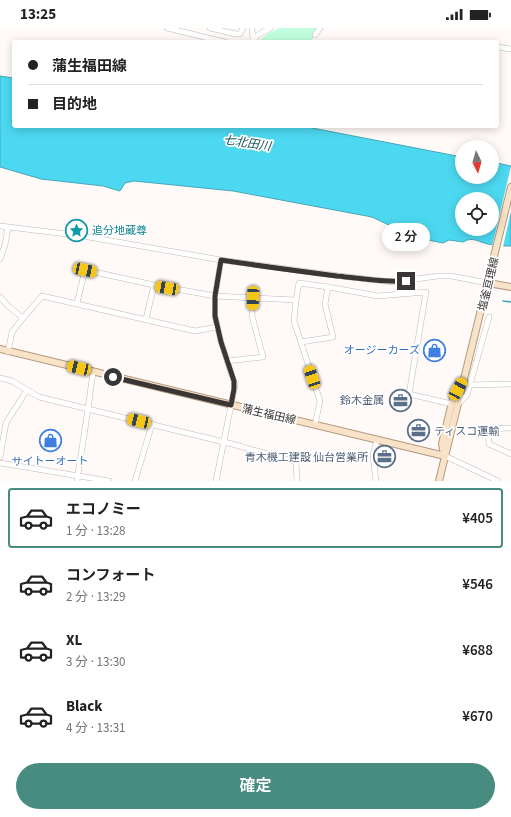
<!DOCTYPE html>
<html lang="ja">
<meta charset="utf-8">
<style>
body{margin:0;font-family:"Source Sans 3","Noto Sans JP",sans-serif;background:#f6f6f6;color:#222;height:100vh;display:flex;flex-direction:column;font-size:15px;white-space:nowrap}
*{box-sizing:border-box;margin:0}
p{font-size:13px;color:#767676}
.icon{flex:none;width:22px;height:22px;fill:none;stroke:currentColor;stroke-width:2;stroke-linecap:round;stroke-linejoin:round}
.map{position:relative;height:453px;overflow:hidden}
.side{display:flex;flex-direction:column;background:#fff;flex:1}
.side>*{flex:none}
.guide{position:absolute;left:12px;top:12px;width:487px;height:88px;border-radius:4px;box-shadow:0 2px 10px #0003;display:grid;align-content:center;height:88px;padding:0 16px;background:#fff}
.needle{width:26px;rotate:175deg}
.buttons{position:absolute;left:455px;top:112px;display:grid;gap:8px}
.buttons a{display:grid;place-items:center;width:44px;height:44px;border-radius:50%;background:#fff;box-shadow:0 2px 10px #0003;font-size:20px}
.end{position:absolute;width:18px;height:18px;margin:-9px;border:5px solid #393635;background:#fff;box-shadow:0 0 0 2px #fff}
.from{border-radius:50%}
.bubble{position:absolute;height:28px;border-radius:14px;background:#fff;box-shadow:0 2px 10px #0003;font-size:13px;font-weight:600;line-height:28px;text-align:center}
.car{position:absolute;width:12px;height:24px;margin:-12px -6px;border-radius:5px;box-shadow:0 0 3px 1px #0007;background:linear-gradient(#f5c518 24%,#345 0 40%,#f5c518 0 76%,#345 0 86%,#f5c518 0)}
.guide b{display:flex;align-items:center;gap:14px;height:38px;font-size:15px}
.guide b+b{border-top:1px solid #e0e0e0}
.guide i{width:10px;height:10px;background:#222}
ul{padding:7px 0 0;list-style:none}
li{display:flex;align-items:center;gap:12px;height:60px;margin:0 8px 6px;padding:0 8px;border:2px solid transparent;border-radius:4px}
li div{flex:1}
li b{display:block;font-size:15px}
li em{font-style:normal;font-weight:600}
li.on{border-color:#488c81}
li>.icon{width:36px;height:36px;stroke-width:1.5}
.cta{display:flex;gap:8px;margin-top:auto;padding:8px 16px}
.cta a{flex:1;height:46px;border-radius:24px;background:#488c81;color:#fff;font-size:16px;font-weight:600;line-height:46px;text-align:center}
.status{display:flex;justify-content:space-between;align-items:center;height:28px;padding:0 20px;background:#fff;direction:ltr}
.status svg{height:11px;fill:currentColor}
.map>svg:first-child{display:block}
.green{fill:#c1fede}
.water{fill:#4cd8f0;stroke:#46a7b8;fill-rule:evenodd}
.pier{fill:#fffaf8}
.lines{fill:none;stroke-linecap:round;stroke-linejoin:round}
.stream{stroke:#46a7b8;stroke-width:1.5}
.minor-casing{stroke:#bfb9b6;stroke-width:6}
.major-casing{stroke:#b2997d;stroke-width:8}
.minor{stroke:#fff;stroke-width:5}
.major{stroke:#f8e2c8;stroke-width:6}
.route{stroke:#393635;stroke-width:5}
.labels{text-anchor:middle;stroke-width:3.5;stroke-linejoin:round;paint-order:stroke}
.culture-label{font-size:11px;fill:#0d838f;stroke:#fff;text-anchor:start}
.street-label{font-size:11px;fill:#393635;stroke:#fff}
.shop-label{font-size:11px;fill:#366cbe;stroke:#fff;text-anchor:end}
.service-label{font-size:11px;fill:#4e5e75;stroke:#fff;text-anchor:end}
.water-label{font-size:12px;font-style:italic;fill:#16515b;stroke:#fff}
</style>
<div class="status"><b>13:25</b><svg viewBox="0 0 49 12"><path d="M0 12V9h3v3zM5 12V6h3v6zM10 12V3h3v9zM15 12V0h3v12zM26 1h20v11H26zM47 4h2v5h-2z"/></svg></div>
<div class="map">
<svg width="511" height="453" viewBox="0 0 511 453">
<rect width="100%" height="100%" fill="#fffaf8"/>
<path class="green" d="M280,0H318L311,14H264L259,13L270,4Z"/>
<path class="water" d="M0,48L14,50V98H302L462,129V149H492V134L511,138V218C504,218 495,218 488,216C478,214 473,208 463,214L449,212L443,215L428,212L418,207L393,199L372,189L233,163L134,153L125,155L120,163L103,158L41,151L0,139ZM462,171H492V201H462Z"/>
<path class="pier" d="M511,138V183L503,219H492Z"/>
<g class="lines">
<path class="stream" d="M503,273L511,274"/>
<defs>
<g id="minor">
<path d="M167,0L225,14"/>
<path d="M210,0L236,6H240L243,0"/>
<path d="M252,0L253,12"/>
<path d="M315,7L320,0"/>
<path d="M252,14L258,7L270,0"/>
<path d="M497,19L511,21"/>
<path d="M0,198L83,208L221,232L340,248L393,254L438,248H451L488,255"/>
<path d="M0,231L5,217L8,199"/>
<path d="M0,269L8,278L23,290L42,268L195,303L217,299"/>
<path d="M296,272L294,293L320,373L315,397"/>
<path d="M77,275L85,242L154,257L215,268L296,272L299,255L328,259L378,268L426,264L409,366L452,376"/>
<path d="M146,291L154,257"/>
<path d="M301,314L333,309L325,276L328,259"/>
<path d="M8,324L12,304L23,290"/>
<path d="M227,333L263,329L252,288L253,270"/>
<path d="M0,350L12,353L27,362L6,395L0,429"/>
<path d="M469,357L511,356"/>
<path d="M27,362L39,369L88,381L93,344"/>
<path d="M458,376L467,367L489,289"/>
<path d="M511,400L488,401L489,416L511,426"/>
<path d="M445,428L498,453"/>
<path d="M0,435L109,453"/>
<path d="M77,453L88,381L232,416L296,434L297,453"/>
<path d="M135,453L152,396"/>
<path d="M216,453L235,357L221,314L215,288V268L221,232"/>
<path d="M376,453L373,427L377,412"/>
</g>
<g id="major">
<path d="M488,255L511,259"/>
<path d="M0,321L445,428"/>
<path d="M444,426L442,416L453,370L459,359"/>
<path d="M439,453L511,159"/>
</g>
</defs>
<use href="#minor" class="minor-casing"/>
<use href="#major" class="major-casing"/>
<use href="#minor" class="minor"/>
<use href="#major" class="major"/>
</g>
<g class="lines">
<path class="route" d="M113,349L231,377L234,361V353L221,314L215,288V268L221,232C260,238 298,243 337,248C360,250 383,255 406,253"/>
</g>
<defs>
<symbol id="sight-ring" viewBox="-11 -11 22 22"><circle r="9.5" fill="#fff" stroke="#0f9aa8" stroke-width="1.5"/><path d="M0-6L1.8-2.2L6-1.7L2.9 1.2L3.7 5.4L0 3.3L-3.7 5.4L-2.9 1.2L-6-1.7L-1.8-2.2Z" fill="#0f9aa8"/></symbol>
<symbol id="shop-ring" viewBox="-11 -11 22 22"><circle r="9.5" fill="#fff" stroke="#3f7fe0" stroke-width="1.5"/><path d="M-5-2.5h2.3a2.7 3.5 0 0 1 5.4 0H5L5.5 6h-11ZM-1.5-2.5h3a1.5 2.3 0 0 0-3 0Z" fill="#3f7fe0"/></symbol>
<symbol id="office-ring" viewBox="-11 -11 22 22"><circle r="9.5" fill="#fff" stroke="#5c6f8a" stroke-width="1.5"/><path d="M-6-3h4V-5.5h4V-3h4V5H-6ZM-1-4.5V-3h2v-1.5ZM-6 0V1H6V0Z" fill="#5c6f8a"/></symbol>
</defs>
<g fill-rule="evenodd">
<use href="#sight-ring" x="64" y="190" width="25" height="25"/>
<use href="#shop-ring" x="422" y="310" width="25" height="25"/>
<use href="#office-ring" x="388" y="360" width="25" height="25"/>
<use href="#office-ring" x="406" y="390" width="25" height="25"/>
<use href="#shop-ring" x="38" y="400" width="25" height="25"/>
<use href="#office-ring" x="372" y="416" width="25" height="25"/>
</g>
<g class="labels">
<g class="culture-label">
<text x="92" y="206">追分地蔵尊</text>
</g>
<g class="street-label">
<text transform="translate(488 256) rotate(-76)" y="4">塩釜亘理線</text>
<text transform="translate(269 386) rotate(13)" y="4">蒲生福田線</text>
</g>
<g class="shop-label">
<text x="420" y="326">オージーカーズ</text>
<text x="50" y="437" text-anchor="middle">サイトーオート</text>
</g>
<g class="service-label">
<text x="384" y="376">鈴木金属</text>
<text x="434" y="407" text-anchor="start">ティスコ運輸</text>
<text x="368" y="433">青木機工建設 仙台営業所</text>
</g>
<g class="water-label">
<text transform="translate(247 115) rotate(8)" y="4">七北田川</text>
</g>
</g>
</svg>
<div class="buttons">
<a><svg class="needle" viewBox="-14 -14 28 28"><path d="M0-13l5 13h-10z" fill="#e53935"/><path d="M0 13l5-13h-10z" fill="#767676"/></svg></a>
<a><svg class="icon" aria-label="locate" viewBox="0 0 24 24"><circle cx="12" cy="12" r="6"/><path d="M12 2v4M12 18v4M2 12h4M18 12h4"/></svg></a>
</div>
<i class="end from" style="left:113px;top:349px"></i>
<i class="end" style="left:406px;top:253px"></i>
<div class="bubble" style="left:382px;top:195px;width:48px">2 分</div>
<i class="car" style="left:85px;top:242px;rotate:102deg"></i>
<i class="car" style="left:167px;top:260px;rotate:280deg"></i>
<i class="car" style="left:253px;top:270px;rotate:182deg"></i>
<i class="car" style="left:79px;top:340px;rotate:283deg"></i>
<i class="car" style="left:312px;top:349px;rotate:342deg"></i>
<i class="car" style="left:458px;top:361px;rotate:29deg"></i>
<i class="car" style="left:139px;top:393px;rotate:283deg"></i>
<div class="guide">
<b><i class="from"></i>蒲生福田線</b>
<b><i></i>目的地</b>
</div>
</div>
<section class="side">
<ul>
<li class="on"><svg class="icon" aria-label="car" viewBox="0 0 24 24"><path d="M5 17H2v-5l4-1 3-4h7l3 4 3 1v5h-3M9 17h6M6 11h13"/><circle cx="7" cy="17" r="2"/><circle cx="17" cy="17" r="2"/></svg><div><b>エコノミー</b><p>1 分 · 13:28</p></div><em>¥405</em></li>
<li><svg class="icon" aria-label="car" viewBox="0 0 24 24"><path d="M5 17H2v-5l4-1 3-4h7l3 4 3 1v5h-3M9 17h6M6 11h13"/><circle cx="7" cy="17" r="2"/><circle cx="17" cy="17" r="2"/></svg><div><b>コンフォート</b><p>2 分 · 13:29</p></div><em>¥546</em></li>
<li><svg class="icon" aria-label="car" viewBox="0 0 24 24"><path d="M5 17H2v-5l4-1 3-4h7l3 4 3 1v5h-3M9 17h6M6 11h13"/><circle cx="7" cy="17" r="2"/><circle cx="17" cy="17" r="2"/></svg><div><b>XL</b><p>3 分 · 13:30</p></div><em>¥688</em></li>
<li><svg class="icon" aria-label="car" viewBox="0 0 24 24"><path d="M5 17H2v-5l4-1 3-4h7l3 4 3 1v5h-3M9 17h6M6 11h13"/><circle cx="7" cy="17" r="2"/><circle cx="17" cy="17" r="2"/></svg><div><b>Black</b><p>4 分 · 13:31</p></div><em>¥670</em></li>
</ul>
<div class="cta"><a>確定</a></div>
</section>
